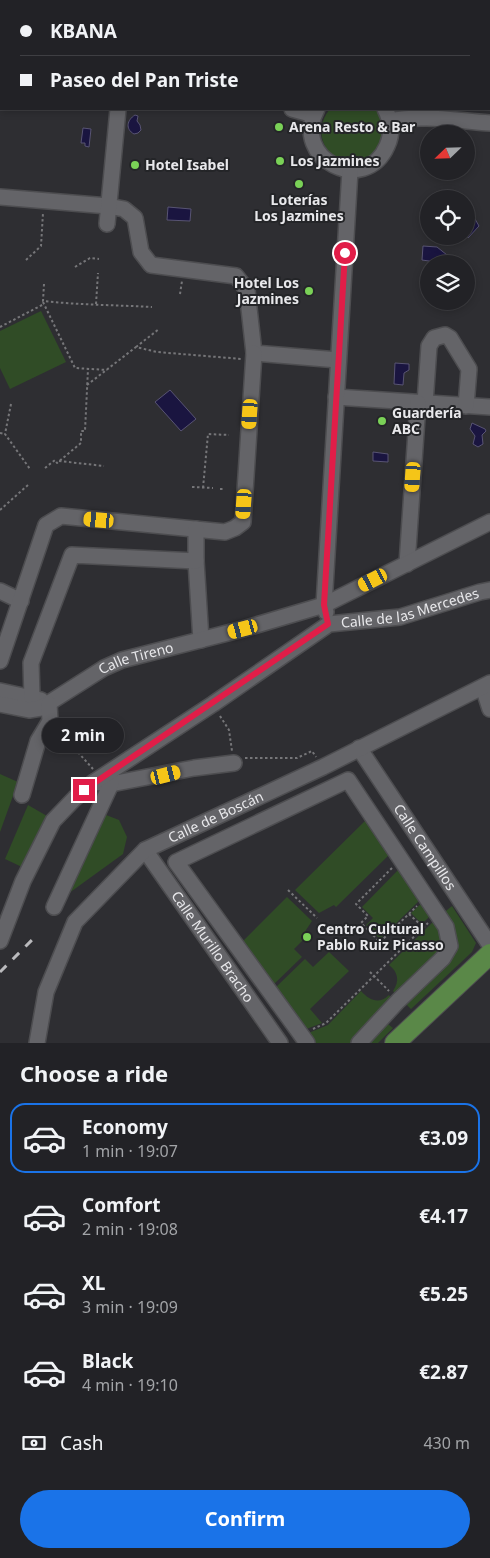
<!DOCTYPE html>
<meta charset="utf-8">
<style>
body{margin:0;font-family:"Noto Sans",sans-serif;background:#2a2a2e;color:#f1f3f6;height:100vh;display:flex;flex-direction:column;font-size:19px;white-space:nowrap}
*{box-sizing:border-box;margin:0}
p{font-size:16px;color:#a2a4a7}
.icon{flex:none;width:28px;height:28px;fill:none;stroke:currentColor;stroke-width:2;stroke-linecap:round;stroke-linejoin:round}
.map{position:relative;height:1043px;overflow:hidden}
.sheet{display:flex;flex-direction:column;background:#222226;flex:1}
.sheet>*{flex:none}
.guide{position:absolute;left:0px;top:0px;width:490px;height:110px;box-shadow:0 2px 8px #0003,0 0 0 1px #3f3f43;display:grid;align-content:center;height:110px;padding:0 20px;background:#222226}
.needle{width:32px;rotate:247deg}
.controls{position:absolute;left:420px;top:125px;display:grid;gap:10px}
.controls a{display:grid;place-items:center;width:55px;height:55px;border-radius:50%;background:#222226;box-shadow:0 2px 8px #0003,0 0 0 1px #3f3f43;font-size:25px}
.end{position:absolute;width:22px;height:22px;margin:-11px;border:6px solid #e11d48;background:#fff;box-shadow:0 0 0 2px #fff}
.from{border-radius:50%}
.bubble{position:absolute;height:35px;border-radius:18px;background:#222226;box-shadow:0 2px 8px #0003,0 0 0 1px #3f3f43;font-size:16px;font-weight:700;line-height:35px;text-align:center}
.car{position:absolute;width:15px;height:30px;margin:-15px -8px;border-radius:6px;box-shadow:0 0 4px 1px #0007;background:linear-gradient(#f5c518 24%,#345 0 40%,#f5c518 0 76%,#345 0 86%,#f5c518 0)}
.guide b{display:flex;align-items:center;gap:18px;height:48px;font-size:19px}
.guide b+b{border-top:1px solid #3f3f43}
.guide i{width:12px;height:12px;background:#f1f3f6}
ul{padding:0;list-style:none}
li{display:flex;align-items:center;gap:15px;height:70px;margin:0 10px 8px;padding:0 10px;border:2px solid transparent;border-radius:15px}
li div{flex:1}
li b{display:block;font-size:19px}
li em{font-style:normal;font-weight:700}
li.selected{border-color:#1a73e8}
li>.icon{width:45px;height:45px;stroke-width:1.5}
h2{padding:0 20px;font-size:22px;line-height:60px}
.pay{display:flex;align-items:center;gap:12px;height:55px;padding:0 20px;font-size:19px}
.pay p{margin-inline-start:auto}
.cta{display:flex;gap:10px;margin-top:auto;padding:10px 20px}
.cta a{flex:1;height:58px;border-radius:30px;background:#1a73e8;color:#fff;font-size:20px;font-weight:700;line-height:58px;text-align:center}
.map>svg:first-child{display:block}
.green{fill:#304c26}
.water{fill:#1a1540;stroke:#585473}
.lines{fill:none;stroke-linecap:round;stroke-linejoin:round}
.minor-casing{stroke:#4d4d50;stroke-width:18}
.major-casing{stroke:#4d4d50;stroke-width:22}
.path{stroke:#767679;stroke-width:2;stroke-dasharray:2.5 2.5;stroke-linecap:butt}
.minor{stroke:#646468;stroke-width:15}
.major{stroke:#5a8848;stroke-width:20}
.rail{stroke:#bababd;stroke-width:3;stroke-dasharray:9 9;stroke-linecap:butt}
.route{stroke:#e11d48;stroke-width:6}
.poi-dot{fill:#7ad157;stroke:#242528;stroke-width:2}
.labels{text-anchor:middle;stroke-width:4;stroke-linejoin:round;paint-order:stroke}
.poi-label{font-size:14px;font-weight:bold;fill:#e8e8eb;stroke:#242528;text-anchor:start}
.street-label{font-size:14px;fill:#e8e8eb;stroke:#242528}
</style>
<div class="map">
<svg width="490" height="1043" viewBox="0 0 490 1043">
<rect width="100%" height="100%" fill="#2e2e32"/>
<g class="green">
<path d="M330,109H375C382,117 386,127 383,138C382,141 381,146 379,149C379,149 374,153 373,154C342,180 304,140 330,109Z"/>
<path d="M41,311L66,362L10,389L0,368V331Z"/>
<path d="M0,774L18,782L0,832Z"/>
<path d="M28,805L47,816L22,867L5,859Z"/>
<path d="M101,813L119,820L127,837L123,854L65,896Z"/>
<path d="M368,818L391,853L336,907L334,905L319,913L295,890Z"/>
<path d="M401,867L422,898L380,939L366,925L373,918L362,907Z"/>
<path d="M287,897L312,921L302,936L304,939L294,949L302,957L273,985L242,942Z"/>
<path d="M424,901L433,913L422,924L411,913Z"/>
<path d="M452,906L476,943L472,952L411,1009L404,1002L447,962L441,915Z"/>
<path d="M436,919L446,946L397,996L393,991C400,981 398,972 389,965Z"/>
<path d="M329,952L349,971L310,1009L322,1023L304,1030L275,988L305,959L313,967Z"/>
<path d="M361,991C369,1000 379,1005 389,995L393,1000L352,1043H313L306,1034L328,1025Z"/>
<path d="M384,1021L393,1028L378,1043H364Z"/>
</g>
<g class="water">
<path d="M135,115L138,116L137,121L140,125L141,130L138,133L134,134C125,129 127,120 135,115Z"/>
<path d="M83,128L91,129L89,147L85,146V143H81Z"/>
<path d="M168,207L191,209L190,221L167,220Z"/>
<path d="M475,219L479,226L468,238L466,236V228L469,225L467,220Z"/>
<path d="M423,246L437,247L447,255V259L443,263L422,260Z"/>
<path d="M395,363L409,364V370L404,373L403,385L394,384Z"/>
<path d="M170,390L196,419L181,431L155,402Z"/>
<path d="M472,423L485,429L486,431L482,435L483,444L478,447L473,444L475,436L470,429Z"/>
<path d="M373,452L388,454V462L373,461Z"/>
</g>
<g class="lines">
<defs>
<g id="minor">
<path d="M0,77H1"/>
<path d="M292,109L314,115"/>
<path d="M317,109C290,159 365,196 387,146C393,133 391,120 385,109"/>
<path d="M390,121C422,114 457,121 490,123"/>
<path d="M0,197L108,206L124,209L135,218L141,252L151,265L236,276L247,290L254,353L338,360"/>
<path d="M107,224L118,109"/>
<path d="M336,397L490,407"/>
<path d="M425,403L429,346L434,338L445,335L450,338L469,369L466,406"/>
<path d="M196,561L201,640"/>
<path d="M407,564L418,403"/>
<path d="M0,591L21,601"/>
<path d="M326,612L324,605L350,170"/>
<path d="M0,661L46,525L61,516L225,532L235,528L243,522L254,353"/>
<path d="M483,687L490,709"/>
<path d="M0,691L41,700"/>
<path d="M32,698L31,663L72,555L196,561V529"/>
<path id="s1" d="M0,704L29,710L41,708L104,668L122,660L243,629L324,605L490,522"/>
<path id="s2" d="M359,748L490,945"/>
<path d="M94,782L111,784L194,768L234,763"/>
<path d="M22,795L38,741L50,721L49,704"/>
<path id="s3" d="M145,850L280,1043"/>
<path d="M54,907L111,784"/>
<path id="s4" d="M0,941L23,881L53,821L75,798L94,782L213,704L329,624L400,617L480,592L490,590"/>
<path id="s5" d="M37,1043L46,992L75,922L145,850L323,767L490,683"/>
<path d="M307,1043L176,862L348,780L446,927L450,946L443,958L398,1001L359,1043"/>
</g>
<path id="major" d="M395,1043L490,954"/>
</defs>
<use href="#minor" class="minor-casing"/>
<use href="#major" class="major-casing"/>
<g class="path">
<path d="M26,260L41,246L43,213"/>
<path d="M75,267L90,258L99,259"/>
<path d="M44,284L43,301C79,305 116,305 152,307"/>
<path d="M180,294L182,281"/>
<path d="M43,302L75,368L107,370"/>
<path d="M96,304L98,273"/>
<path d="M0,327L44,304"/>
<path d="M136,347L159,329"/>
<path d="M87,385L136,347L157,352L242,359"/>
<path d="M11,404L5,434L30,469"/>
<path d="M0,433L5,434"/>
<path d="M59,461L104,466"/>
<path d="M45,468L55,460L57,463L81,443V431H85L88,369"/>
<path d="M192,487L213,488"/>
<path d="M203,488L208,434L229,435"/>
<path d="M220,489H225"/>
<path d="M0,510L28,485"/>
<path d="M220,716L229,730L232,751"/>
<path d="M58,730L93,769"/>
<path d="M245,758H297L312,751L316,757"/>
<path d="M392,868L356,904L368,916L361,923L380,942L417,906"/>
<path d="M288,890L317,918"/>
<path d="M409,914L424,928"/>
<path d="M370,972L389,991"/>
<path d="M313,1029L326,1023L428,923"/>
</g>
<use href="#minor" class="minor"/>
<use href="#major" class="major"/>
<path class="rail" d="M0,972L37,935"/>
</g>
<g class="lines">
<path class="route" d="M84,790L328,624L324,605L345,253"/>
</g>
<g class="poi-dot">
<circle cx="279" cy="127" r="5"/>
<circle cx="280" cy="161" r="5"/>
<circle cx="135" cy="165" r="5"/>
<circle cx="299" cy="184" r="5"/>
<circle cx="309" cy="291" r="5"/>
<circle cx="382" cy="421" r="5"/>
<circle cx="307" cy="937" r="5"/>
</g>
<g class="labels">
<g class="poi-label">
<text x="289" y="132">Arena Resto &amp; Bar</text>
<text x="290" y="166">Los Jazmines</text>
<text x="145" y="170">Hotel Isabel</text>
<text x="299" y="205" text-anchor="middle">Loterías<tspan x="299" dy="16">Los Jazmines</tspan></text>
<text x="299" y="288" text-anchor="end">Hotel Los<tspan x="299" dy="16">Jazmines</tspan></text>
<text x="392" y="418">Guardería<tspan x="392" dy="16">ABC</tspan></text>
<text x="317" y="934">Centro Cultural<tspan x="317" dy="16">Pablo Ruiz Picasso</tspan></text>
</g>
<g class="street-label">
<text dy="5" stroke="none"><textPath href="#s4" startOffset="554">Calle de las Mercedes</textPath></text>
<text dy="5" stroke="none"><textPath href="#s1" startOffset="150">Calle Tireno</textPath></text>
<text dy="5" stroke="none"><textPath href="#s5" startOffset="306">Calle de Boscán</textPath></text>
<text dy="5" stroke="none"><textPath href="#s2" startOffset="119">Calle Campillos</textPath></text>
<text dy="5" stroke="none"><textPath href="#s3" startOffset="118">Calle Murillo Bracho</textPath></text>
</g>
</g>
</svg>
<div class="controls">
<a><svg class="needle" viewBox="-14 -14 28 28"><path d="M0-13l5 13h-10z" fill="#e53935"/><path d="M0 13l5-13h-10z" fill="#a2a4a7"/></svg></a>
<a><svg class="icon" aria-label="locate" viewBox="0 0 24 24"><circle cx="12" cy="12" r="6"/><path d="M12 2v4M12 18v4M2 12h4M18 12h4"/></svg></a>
<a><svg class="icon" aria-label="layers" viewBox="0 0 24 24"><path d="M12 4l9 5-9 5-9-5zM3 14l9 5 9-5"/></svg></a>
</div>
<i class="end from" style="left:345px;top:253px"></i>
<i class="end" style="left:84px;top:790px"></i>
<div class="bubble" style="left:42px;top:718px;width:82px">2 min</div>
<i class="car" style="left:250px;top:414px;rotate:184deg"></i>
<i class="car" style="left:413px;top:477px;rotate:184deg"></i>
<i class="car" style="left:244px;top:504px;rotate:184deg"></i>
<i class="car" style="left:99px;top:520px;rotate:275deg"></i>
<i class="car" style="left:373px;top:580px;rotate:243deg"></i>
<i class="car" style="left:243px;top:629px;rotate:255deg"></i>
<i class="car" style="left:166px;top:775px;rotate:76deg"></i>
<div class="guide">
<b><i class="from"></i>KBANA</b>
<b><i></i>Paseo del Pan Triste</b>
</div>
</div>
<section class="sheet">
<h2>Choose a ride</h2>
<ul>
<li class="selected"><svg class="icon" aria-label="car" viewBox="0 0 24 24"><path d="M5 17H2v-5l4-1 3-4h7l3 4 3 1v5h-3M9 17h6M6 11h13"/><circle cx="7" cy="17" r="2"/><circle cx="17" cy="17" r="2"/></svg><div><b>Economy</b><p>1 min · 19:07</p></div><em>€3.09</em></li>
<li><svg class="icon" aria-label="car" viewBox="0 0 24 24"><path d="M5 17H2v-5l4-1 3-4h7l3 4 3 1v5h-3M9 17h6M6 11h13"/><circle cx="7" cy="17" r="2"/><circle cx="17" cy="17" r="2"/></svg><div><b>Comfort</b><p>2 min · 19:08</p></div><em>€4.17</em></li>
<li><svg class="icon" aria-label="car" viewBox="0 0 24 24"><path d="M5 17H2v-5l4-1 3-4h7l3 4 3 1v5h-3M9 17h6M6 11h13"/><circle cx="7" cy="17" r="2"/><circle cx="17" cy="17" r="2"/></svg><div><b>XL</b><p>3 min · 19:09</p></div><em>€5.25</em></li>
<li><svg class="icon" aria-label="car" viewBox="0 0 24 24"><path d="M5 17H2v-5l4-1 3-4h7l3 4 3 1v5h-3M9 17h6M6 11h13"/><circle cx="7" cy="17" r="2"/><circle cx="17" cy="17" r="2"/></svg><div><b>Black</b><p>4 min · 19:10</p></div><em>€2.87</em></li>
</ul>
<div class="pay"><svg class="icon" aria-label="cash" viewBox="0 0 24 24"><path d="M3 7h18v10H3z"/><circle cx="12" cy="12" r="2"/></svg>Cash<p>430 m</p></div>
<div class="cta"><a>Confirm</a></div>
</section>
